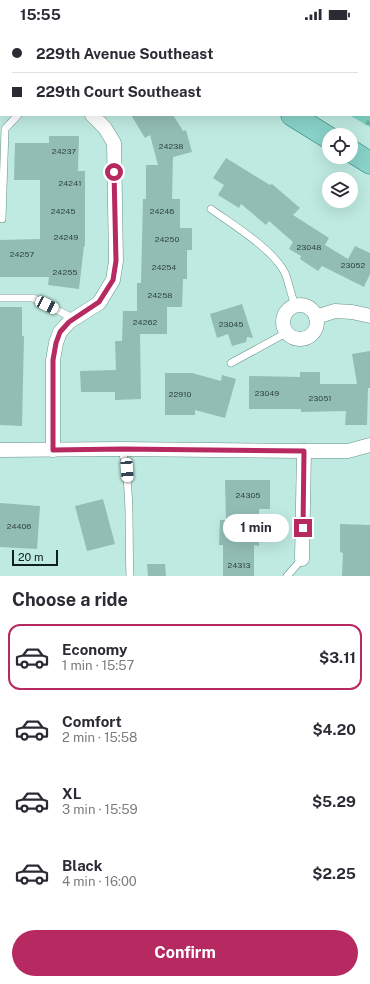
<!DOCTYPE html>
<meta charset="utf-8">
<style>
body{margin:0;font-family:"Public Sans",sans-serif;background:#f7f7f7;color:#2b2b33;height:100vh;display:flex;flex-direction:column;font-size:15px;white-space:nowrap}
*{box-sizing:border-box;margin:0}
p{font-size:13px;color:#7c7c81}
.icon{flex:none;width:22px;height:22px;fill:none;stroke:currentColor;stroke-width:2;stroke-linecap:round;stroke-linejoin:round}
.map{position:relative;height:548px;overflow:hidden}
.side{display:flex;flex-direction:column;background:#fff;flex:1}
.side>*{flex:none}
.guide{position:absolute;left:0px;top:0px;width:370px;height:88px;box-shadow:0 4px 16px #0002;display:grid;align-content:center;height:88px;padding:0 12px;background:#fff}
.controls{position:absolute;left:322px;top:100px;display:grid;gap:8px}
.controls a{display:grid;place-items:center;width:36px;height:36px;border-radius:50%;background:#fff;box-shadow:0 4px 16px #0002;font-size:20px}
.scale{position:absolute;left:12px;bottom:10px;width:46px;box-sizing:border-box;padding-left:4px;border:2px solid #0f201d;border-top:0;font-size:11px;line-height:14px;white-space:nowrap;color:#0f201d;-webkit-text-stroke:3px #beeae1;paint-order:stroke}
.end{position:absolute;width:18px;height:18px;margin:-9px;border:5px solid #b62961;background:#fff;box-shadow:0 0 0 2px #fff}
.from{border-radius:50%}
.bubble{position:absolute;height:28px;border-radius:14px;background:#fff;box-shadow:0 4px 16px #0002;font-size:13px;font-weight:700;line-height:28px;text-align:center}
.car{position:absolute;width:12px;height:24px;margin:-12px -6px;border-radius:5px;box-shadow:0 0 3px 1px #0007;background:linear-gradient(#fff 24%,#345 0 40%,#fff 0 76%,#345 0 86%,#fff 0)}
.guide b{display:flex;align-items:center;gap:14px;height:38px;font-size:15px}
.guide b+b{border-top:1px solid #e1e1e2}
.guide i{width:10px;height:10px;background:#2b2b33}
ul{padding:0;list-style:none}
li{display:flex;align-items:center;gap:12px;height:66px;margin:0 8px 6px;padding:0 4px;border:2px solid transparent;border-radius:12px}
li div{flex:1}
li b{display:block;font-size:15px}
li em{font-style:normal;font-weight:700}
li.on{border-color:#b62961}
li>.icon{width:36px;height:36px;stroke-width:1.5}
h2{padding:0 12px;font-size:18px;line-height:48px}
.action{display:flex;gap:8px;margin-top:auto;padding:8px 12px}
.action a{flex:1;height:46px;border-radius:24px;background:#b62961;color:#fff;font-size:16px;font-weight:700;line-height:46px;text-align:center}
.status{display:flex;justify-content:space-between;align-items:center;height:28px;padding:0 20px;background:#fff;direction:ltr}
.status svg{height:11px;fill:currentColor}
.map>svg:first-child{display:block}
.forest{fill:url(#forest-firs)}
.building{fill:#92bdb5}
.lines{fill:none;stroke-linecap:round;stroke-linejoin:round}
.service-casing{stroke:#68918a;stroke-width:8}
.minor-casing{stroke:#68918a;stroke-width:15}
.primary-casing{stroke:#2a8074;stroke-width:23}
.service{stroke:#fff;stroke-width:7}
.minor{stroke:#fff;stroke-width:14}
.primary{stroke:#88d2c8;stroke-width:22}
.route{stroke:#b62961;stroke-width:5}
.labels{text-anchor:middle;stroke-width:3;stroke-linejoin:round;paint-order:stroke}
.number-label{font-size:8px;fill:#304743}
</style>
<div class="status"><b>15:55</b><svg viewBox="0 0 49 12"><path d="M0 12V9h3v3zM5 12V6h3v6zM10 12V3h3v9zM15 12V0h3v12zM26 1h20v11H26zM47 4h2v5h-2z"/></svg></div>
<div class="map">
<svg width="370" height="548" viewBox="0 0 370 548">
<defs>
<pattern id="forest-firs" width="22" height="20" patternUnits="userSpaceOnUse"><rect width="22" height="20" fill="#7cd2c3"/><path d="M5 1l3.5 6h-7zM16 11l3.5 6h-7z" fill="#6ab4a7"/></pattern>
</defs>
<rect width="100%" height="100%" fill="#beeae1"/>
<path class="forest" d="M215,0H370V99L349,87H369V1Z"/>
<g class="building">
<path d="M131,87H173L183,103L186,102L192,124L173,129L172,171H180V200H192V222H187V251H183L182,279H167V306H140L141,371L115,372V364H81L80,343L116,342L115,313H122L123,283H137V255H141L143,171H146V137H158L150,107L145,110Z"/>
<path d="M49,108H79L78,143H85V218H84L79,261L48,257L49,249H0V212L40,211V152H14L15,115H49Z"/>
<path d="M226,130L270,157L272,156L300,180L293,187L329,210L325,217L348,231L355,218L370,225V246L364,259L322,238L318,243L300,231L301,228L289,221L293,214L269,193L266,197L241,176L239,180L218,167L224,157L213,150Z"/>
<path d="M242,276L253,310L247,309L246,314L232,318L228,306L217,310L210,286Z"/>
<path d="M0,279H22V308H24L22,398L0,397Z"/>
<path d="M370,323V360H368L367,397H345L346,383L301,384V381H249V348L300,349V344H320V356H357L352,326Z"/>
<path d="M165,345H192L221,353L222,347L236,351L225,390L195,382V387H165Z"/>
<path d="M225,452H270V481H259V518L254,517V548H223V517H219L220,492H226Z"/>
<path d="M103,471L115,516L87,523L75,478Z"/>
<path d="M0,475L40,478L37,521L0,519Z"/>
<path d="M340,496L370,497V548H342L343,525L340,524Z"/>
<path d="M147,536H165L166,548H148Z"/>
</g>
<g class="lines">
<defs>
<g id="service">
<path d="M211,181C233,197 273,221 285,245C289,255 291,267 295,277"/>
<path d="M2,191L5,101L18,87"/>
<path d="M0,270H33L75,291"/>
<path d="M231,335L286,305"/>
<path d="M122,421C132,464 128,505 130,548"/>
<path d="M287,548L302,531"/>
</g>
<g id="minor">
<circle cx="300" cy="294" r="17"/>
<path d="M316,289L335,283L352,284L370,288"/>
<path d="M0,422L122,421L304,423H348L370,417"/>
<path d="M53,422V332L56,315L60,304L69,294L99,275L113,252L116,233L114,115L105,100L92,87"/>
<path d="M302,531L304,423"/>
</g>
<g id="primary">
<path d="M166,0L168,1"/>
<path d="M292,87L329,110"/>
<path d="M351,123L370,135"/>
</g>
</defs>
<use href="#service" class="service-casing"/>
<use href="#minor" class="minor-casing"/>
<use href="#primary" class="primary-casing"/>
<use href="#service" class="service"/>
<use href="#minor" class="minor"/>
<use href="#primary" class="primary"/>
</g>
<g class="lines">
<path class="route" d="M114,144L116,233L113,252L99,274L69,294L60,304L56,315L53,332V422L122,421L304,423L303,500"/>
</g>
<g class="labels">
<g class="number-label">
<text x="171" y="121">24238</text>
<text x="64" y="126">24237</text>
<text x="70" y="158">24241</text>
<text x="63" y="186">24245</text>
<text x="162" y="186">24246</text>
<text x="66" y="212">24249</text>
<text x="167" y="214">24250</text>
<text x="309" y="222">23048</text>
<text x="22" y="229">24257</text>
<text x="353" y="240">23052</text>
<text x="164" y="242">24254</text>
<text x="65" y="247">24255</text>
<text x="160" y="270">24258</text>
<text x="145" y="297">24262</text>
<text x="231" y="299">23045</text>
<text x="267" y="368">23049</text>
<text x="180" y="369">22910</text>
<text x="320" y="373">23051</text>
<text x="248" y="470">24305</text>
<text x="19" y="501">24406</text>
<text x="239" y="540">24313</text>
</g>
</g>
</svg>
<div class="controls">
<a><svg class="icon" aria-label="locate" viewBox="0 0 24 24"><circle cx="12" cy="12" r="6"/><path d="M12 2v4M12 18v4M2 12h4M18 12h4"/></svg></a>
<a><svg class="icon" aria-label="layers" viewBox="0 0 24 24"><path d="M12 4l9 5-9 5-9-5zM3 14l9 5 9-5"/></svg></a>
</div>
<div class="scale">20 m</div>
<i class="end from" style="left:114px;top:144px"></i>
<i class="end" style="left:303px;top:500px"></i>
<div class="bubble" style="left:223px;top:486px;width:66px">1 min</div>
<i class="car" style="left:47px;top:277px;rotate:116deg"></i>
<i class="car" style="left:127px;top:442px;rotate:176deg"></i>
<div class="guide">
<b><i class="from"></i>229th Avenue Southeast</b>
<b><i></i>229th Court Southeast</b>
</div>
</div>
<section class="side">
<h2>Choose a ride</h2>
<ul>
<li class="on"><svg class="icon" aria-label="car" viewBox="0 0 24 24"><path d="M5 17H2v-5l4-1 3-4h7l3 4 3 1v5h-3M9 17h6M6 11h13"/><circle cx="7" cy="17" r="2"/><circle cx="17" cy="17" r="2"/></svg><div><b>Economy</b><p>1 min · 15:57</p></div><em>$3.11</em></li>
<li><svg class="icon" aria-label="car" viewBox="0 0 24 24"><path d="M5 17H2v-5l4-1 3-4h7l3 4 3 1v5h-3M9 17h6M6 11h13"/><circle cx="7" cy="17" r="2"/><circle cx="17" cy="17" r="2"/></svg><div><b>Comfort</b><p>2 min · 15:58</p></div><em>$4.20</em></li>
<li><svg class="icon" aria-label="car" viewBox="0 0 24 24"><path d="M5 17H2v-5l4-1 3-4h7l3 4 3 1v5h-3M9 17h6M6 11h13"/><circle cx="7" cy="17" r="2"/><circle cx="17" cy="17" r="2"/></svg><div><b>XL</b><p>3 min · 15:59</p></div><em>$5.29</em></li>
<li><svg class="icon" aria-label="car" viewBox="0 0 24 24"><path d="M5 17H2v-5l4-1 3-4h7l3 4 3 1v5h-3M9 17h6M6 11h13"/><circle cx="7" cy="17" r="2"/><circle cx="17" cy="17" r="2"/></svg><div><b>Black</b><p>4 min · 16:00</p></div><em>$2.25</em></li>
</ul>
<div class="action"><a>Confirm</a></div>
</section>
